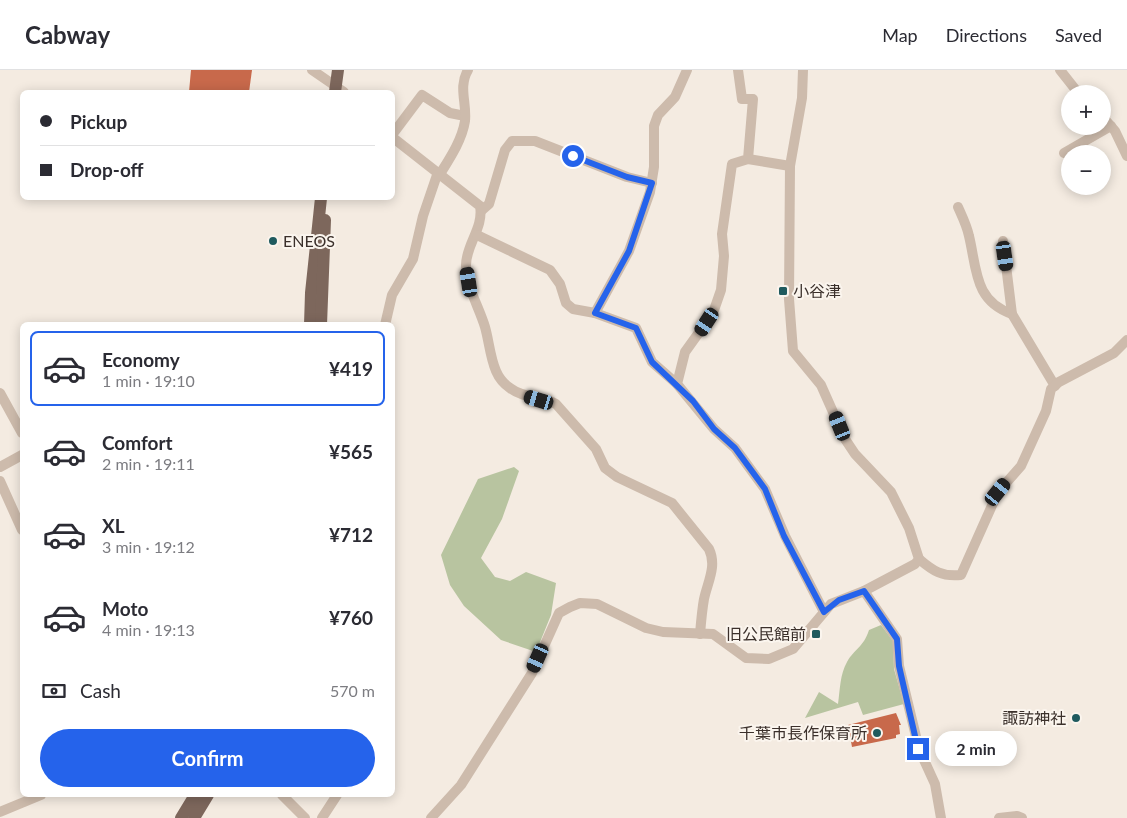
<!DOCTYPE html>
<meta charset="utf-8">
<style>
body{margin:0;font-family:Lato,"Noto Sans JP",sans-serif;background:#f2f2f3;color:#2b2b33;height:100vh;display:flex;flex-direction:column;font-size:19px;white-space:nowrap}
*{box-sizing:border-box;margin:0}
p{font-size:16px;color:#7c7c81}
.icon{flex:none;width:28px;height:28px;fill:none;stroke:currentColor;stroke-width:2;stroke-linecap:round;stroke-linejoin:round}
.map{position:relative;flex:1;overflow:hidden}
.panel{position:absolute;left:20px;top:252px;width:375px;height:475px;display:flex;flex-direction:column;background:#fff;border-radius:8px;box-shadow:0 2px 12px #0003}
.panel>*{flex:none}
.banner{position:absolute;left:20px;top:20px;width:375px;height:110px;border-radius:8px;box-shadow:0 2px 12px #0003;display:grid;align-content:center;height:110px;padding:0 20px;background:#fff}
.fabs{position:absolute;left:1061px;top:15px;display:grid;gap:10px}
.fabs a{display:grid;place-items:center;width:50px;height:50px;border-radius:50%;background:#fff;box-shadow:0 2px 12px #0003;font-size:25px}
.end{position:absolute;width:22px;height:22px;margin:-11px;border:6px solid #2563eb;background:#fff;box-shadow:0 0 0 2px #fff}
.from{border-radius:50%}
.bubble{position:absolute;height:35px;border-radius:18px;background:#fff;box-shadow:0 2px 12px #0003;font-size:16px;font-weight:700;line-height:35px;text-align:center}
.car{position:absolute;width:15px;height:30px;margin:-15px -8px;border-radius:6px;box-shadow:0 0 4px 1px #0007;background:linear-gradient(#222 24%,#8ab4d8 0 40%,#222 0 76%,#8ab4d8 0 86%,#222 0)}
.banner b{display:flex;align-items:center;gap:18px;height:48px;font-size:19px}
.banner b+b{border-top:1px solid #e1e1e2}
.banner i{width:12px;height:12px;background:#2b2b33}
ul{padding:9px 0 0;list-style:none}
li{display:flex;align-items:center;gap:15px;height:75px;margin:0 10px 8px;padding:0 10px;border:2px solid transparent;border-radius:8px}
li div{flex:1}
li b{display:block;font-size:19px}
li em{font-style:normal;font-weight:700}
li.on{border-color:#2563eb}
li>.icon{width:45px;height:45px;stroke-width:1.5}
.pay{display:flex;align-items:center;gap:12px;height:55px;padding:0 20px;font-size:19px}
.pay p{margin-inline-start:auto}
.action{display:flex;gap:10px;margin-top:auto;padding:10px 20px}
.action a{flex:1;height:58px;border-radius:30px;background:#2563eb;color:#fff;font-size:20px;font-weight:700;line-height:58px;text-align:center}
header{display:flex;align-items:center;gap:30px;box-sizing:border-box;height:70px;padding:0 25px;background:#fff;border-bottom:1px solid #e1e1e2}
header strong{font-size:24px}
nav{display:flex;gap:28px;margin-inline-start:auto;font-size:18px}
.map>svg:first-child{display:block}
.green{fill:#b8c4a0}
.building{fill:#c8694b}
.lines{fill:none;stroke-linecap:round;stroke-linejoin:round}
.minor{stroke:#cdbbac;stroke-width:10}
.major{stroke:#7d675c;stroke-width:12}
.route{stroke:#2563eb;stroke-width:6}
.poi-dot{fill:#1f5a5e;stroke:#fbf5ee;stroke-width:2}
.labels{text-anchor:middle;stroke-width:4;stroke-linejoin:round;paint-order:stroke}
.poi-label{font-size:16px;fill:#3b302b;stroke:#fbf5ee;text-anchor:end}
</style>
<header>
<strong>Cabway</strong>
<nav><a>Map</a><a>Directions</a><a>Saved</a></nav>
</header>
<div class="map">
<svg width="1127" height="748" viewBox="0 0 1127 748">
<rect width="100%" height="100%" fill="#f4ebe1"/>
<g class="green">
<path d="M514,397L519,401L502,449L481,488L495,507L510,511L526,502L556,513L551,545L536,582L501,570L464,536L450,515L441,485L478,409Z"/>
<path d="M881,555L893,571L894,599L904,634L863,645L858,632L805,648L819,622L838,634C840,620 840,604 847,592C855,578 863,578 869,560Z"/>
</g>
<g class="building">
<path d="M191,0H252L249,22H189Z"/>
<path d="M896,643L901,655H899L900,664L896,665V668L852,677L848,655Z"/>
</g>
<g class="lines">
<g class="minor">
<path d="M312,0L344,22"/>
<path d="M738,0L742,29H753L748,89L732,94L722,164L724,186L721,220L713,243L685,282L677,314L714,359L735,378L765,419L785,466L824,542"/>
<path d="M1060,0L1079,24"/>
<path d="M1102,46L1115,61L1127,86"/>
<path d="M392,65L422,25L450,43L465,46"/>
<path d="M392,67L480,136C484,158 466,174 466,195C466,216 479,237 485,257C489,271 490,287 496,301C499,308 504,314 510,318C524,329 543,326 556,334L596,379L605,398L617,407L672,433L709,479C717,496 708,511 704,529C702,540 701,552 700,564"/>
<path d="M1064,83L1111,56"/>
<path d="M748,89L790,96"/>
<path d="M440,104C450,88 462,70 465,51C467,33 458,17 468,0"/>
<path d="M958,137C962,146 967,156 969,166C977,199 974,231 1012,244"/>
<path d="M481,141L489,134L505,80L512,71H535L627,107L652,113"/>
<path d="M477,165L550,200L560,214L566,233L573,239L595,243L636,258L652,292L677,314"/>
<path d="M1003,171L1012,244L1055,316"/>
<path d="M595,243L629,181L650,122L654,97V56L658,45L675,27L687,0"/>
<path d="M385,255L392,225L413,189L423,146L438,102"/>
<path d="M0,323L22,363"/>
<path d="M0,397L22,385"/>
<path d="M0,411L22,460"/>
<path d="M919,489C933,501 942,507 961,505L998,422L1021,396L1046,341L1051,319L1059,312L1114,283L1127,270"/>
<path d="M864,521L897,569L899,596L919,679L935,714L941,748"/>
<path d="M282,725L305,748"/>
<path d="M0,742L41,725"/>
<path d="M322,748L337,725"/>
<path d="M431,748L461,715L532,603L559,543L570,537L580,533L597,534L646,558L663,562L713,564L746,588L769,589L793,579L831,534L864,521L915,494L919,489L909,458L891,422L855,384L845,369L821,315L793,281L789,229L790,96L802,28L803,0"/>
<path d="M999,748L1017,746L1022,748"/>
</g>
<g class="major">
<path d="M335,22L338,0"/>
<path d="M310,255L311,223L321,128"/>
<path d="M321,255L325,150"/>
<path d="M181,748L195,725"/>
<path d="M194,748L208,725"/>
</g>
</g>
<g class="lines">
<path class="route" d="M573,86L627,107L652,113L629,181L595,243L636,258L652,292L693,331L714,359L735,378L765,419L784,466L824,542L839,530L864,521L897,569L899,596L918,679"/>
</g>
<g class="poi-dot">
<circle cx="273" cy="171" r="5"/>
<rect x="778" y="216" width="10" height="10" rx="2.5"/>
<rect x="811" y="559" width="10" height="10" rx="2.5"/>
<circle cx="1076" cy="648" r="5"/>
<circle cx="877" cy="663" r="5"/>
</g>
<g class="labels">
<g class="poi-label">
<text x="283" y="177" text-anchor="start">ENEOS</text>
<text x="793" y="227" text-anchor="start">小谷津</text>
<text x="806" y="570">旧公民館前</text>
<text x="1066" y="654">諏訪神社</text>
<text x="867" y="669">千葉市長作保育所</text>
</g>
</g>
</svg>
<div class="fabs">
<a>+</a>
<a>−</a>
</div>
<i class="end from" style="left:573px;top:86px"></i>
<i class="end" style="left:918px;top:679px"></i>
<div class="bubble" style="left:935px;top:661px;width:82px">2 min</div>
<i class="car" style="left:1005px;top:186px;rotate:172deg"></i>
<i class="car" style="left:469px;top:212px;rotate:351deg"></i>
<i class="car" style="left:707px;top:252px;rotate:213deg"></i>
<i class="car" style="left:539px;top:330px;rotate:287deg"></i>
<i class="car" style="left:840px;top:356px;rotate:338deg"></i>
<i class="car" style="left:998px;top:422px;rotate:39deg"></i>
<i class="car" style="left:538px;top:588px;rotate:204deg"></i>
<div class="banner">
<b><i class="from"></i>Pickup</b>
<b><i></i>Drop-off</b>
</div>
<section class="panel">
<ul>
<li class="on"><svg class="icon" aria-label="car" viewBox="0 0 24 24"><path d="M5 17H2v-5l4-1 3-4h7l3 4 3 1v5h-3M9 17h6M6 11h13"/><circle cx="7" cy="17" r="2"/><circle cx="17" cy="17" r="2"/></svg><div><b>Economy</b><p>1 min · 19:10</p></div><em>¥419</em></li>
<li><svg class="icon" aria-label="car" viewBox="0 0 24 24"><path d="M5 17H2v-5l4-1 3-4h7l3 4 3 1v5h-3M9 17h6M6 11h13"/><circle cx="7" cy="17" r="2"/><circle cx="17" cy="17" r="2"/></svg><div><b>Comfort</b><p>2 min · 19:11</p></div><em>¥565</em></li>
<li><svg class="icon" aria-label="car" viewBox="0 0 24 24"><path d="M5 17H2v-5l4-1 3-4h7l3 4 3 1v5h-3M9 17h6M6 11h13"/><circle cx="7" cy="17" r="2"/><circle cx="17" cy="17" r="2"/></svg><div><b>XL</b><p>3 min · 19:12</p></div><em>¥712</em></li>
<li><svg class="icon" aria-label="car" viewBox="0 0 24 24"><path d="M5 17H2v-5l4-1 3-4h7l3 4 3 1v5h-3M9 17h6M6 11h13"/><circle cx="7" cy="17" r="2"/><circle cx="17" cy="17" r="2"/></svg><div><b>Moto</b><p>4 min · 19:13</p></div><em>¥760</em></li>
</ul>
<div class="pay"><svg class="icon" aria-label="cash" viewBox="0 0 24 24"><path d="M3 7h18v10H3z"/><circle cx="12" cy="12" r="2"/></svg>Cash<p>570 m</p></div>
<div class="action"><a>Confirm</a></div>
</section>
</div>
